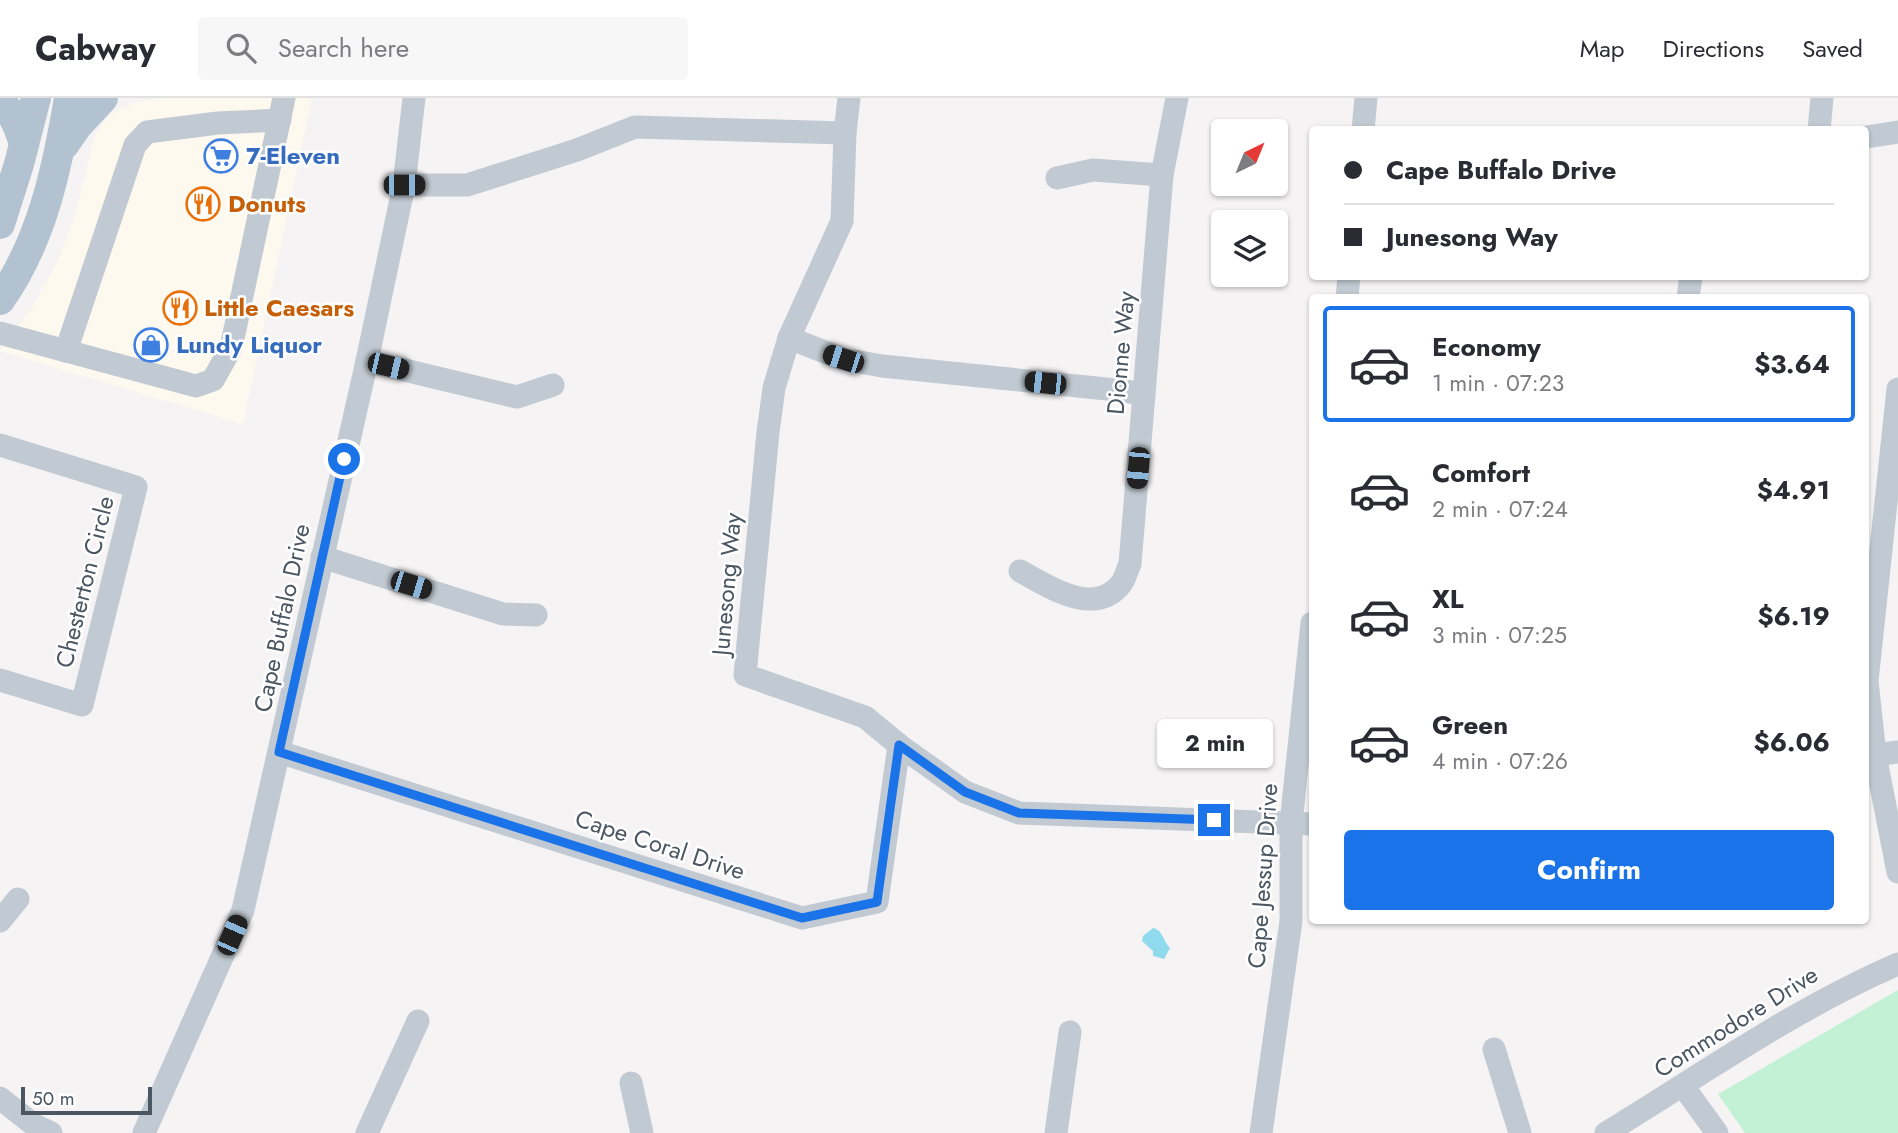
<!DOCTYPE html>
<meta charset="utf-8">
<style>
body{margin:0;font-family:Jost,sans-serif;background:#f7f7f7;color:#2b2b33;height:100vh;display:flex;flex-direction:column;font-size:26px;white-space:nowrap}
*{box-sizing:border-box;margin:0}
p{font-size:23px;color:#7c7c81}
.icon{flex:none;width:38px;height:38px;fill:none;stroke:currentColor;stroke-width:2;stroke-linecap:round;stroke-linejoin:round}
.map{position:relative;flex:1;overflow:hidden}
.side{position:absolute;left:1309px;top:196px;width:560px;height:630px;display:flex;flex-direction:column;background:#fff;border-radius:7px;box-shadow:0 2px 5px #0004}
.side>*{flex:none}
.top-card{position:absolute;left:1309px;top:28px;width:560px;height:154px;border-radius:7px;box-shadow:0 2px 5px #0004;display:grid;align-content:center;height:154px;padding:0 35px;background:#fff}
.needle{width:46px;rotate:43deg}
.buttons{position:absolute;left:1211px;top:21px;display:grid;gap:14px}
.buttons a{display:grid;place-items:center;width:77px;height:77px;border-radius:7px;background:#fff;box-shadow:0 2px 5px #0004;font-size:35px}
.scale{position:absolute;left:21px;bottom:18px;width:131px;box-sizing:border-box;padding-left:7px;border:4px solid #4a5661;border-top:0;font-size:19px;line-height:24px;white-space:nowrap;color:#4a5661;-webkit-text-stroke:5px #fff;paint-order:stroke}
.end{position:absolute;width:32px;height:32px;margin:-16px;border:9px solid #1a73e8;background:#fff;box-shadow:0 0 0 4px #fff}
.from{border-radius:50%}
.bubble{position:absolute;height:49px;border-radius:7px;background:#fff;box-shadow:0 2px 5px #0004;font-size:23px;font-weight:700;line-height:49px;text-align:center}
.car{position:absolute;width:21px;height:42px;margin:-21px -10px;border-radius:9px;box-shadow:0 0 5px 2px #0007;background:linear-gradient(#222 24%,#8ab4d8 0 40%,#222 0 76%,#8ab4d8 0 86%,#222 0)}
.top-card b{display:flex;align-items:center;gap:24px;height:66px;font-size:26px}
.top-card b+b{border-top:2px solid #e1e1e2}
.top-card i{width:18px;height:18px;background:#2b2b33}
ul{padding:12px 0 0;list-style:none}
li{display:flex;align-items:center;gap:21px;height:116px;margin:0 14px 10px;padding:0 21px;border:4px solid transparent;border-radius:7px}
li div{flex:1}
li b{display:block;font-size:26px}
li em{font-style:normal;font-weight:700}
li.current{border-color:#1a73e8}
li>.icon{width:63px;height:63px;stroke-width:1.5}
.button{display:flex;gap:14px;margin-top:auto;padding:14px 35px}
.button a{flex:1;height:80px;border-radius:7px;background:#1a73e8;color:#fff;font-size:28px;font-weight:700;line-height:80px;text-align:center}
header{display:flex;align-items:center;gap:42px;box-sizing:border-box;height:98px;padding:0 35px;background:#fff;border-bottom:2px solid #e1e1e2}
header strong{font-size:33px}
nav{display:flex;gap:38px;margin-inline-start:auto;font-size:24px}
.search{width:490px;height:63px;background:#f7f7f7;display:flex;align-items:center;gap:18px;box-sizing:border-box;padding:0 24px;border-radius:7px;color:#7c7c81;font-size:26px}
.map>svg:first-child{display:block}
.commercial{fill:#fdf9ef}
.green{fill:#c3f1d5}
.water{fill:#90daee}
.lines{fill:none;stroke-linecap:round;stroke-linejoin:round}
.minor{stroke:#c1cad2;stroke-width:23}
.major{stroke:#b3c2d1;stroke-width:30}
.route{stroke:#1a73e8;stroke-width:9}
.labels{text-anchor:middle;stroke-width:5;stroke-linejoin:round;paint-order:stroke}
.shop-label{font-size:24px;font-weight:bold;fill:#366cbe;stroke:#fff;text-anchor:start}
.food-label{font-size:24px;font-weight:bold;fill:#c56008;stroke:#fff;text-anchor:start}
.street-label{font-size:24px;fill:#4a5661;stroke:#fff}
</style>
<header>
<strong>Cabway</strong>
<div class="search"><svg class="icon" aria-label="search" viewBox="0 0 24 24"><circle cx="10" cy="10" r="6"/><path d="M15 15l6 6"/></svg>Search here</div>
<nav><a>Map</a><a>Directions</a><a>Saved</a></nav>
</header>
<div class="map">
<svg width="1898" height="1035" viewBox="0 0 1898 1035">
<rect width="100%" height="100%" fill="#f5f3f3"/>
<path class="commercial" d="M160,0H312L243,326L0,253L31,211L57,165L76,116L94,40L109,17L133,5Z"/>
<path class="green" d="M1898,892V1035H1745L1718,996Z"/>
<path class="water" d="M1153,830C1163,832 1163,843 1170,850L1164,861L1153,858V853L1142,843L1143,838Z"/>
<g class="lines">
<g class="minor">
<path d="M849,0L845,35L842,123L789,240L774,290L768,334L745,577L865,619L899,647L965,694L1019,715L1312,726"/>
<path d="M1363,32L1366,0"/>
<path d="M1819,32L1822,0"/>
<path d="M1866,39L1898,34"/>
<path d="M1057,80L1093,72L1162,77"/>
<path d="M404,87H467L577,52L635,29L845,35"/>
<path d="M1347,200L1349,178"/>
<path d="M1688,200L1691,178"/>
<path d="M0,235L196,288L213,282L231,250L284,0"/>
<path d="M789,240L843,261L882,268L1126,293L1144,297"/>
<path d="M66,253L135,47L147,34L218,25L280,22"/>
<path d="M367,263L517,299L553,287"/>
<path d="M1898,291L1867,583L1875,657L1898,774"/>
<path d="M0,347L136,389L82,607L0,582"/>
<path d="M322,459L503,516L536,517"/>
<path d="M1020,473C1048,488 1094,520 1121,486C1125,481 1127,472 1130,466L1162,77L1177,0"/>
<path d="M279,654L802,820L877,804L899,647"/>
<path d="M1875,657L1898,654"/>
<path d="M0,823L18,801"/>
<path d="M1494,951L1520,1035"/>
<path d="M631,985L642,1035"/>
<path d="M1683,988L1717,1035"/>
<path d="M0,1000L34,1027L51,1035"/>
<path d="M144,1035L243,812L367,263L404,87L414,0"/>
<path d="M367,1035L418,923"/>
<path d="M1056,1035L1070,934"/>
<path d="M1261,1035L1291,823V725L1312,525"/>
<path d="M1606,1035C1703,976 1794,911 1898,866"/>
</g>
<g class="major">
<path d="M0,4C14,15 19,30 24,46"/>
<path d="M64,47L78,27L103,0"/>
<path d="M0,126L19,66L36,0"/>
<path d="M0,202C42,143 57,71 69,0"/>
</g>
</g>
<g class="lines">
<path class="route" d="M344,361L279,654L802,820L877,804L899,647L965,694L1019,715L1214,722"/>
</g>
<defs>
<symbol id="supermarket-ring" viewBox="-11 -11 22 22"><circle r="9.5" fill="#fff" stroke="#3f7fe0" stroke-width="1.5"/><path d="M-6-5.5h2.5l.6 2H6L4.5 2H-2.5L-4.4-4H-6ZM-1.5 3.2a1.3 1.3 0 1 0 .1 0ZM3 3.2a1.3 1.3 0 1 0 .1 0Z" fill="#3f7fe0"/></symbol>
<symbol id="restaurant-ring" viewBox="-11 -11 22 22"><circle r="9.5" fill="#fff" stroke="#e8710a" stroke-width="1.5"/><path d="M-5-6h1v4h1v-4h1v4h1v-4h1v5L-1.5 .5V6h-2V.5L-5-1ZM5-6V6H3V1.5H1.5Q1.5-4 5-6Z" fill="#e8710a"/></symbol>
<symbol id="shop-ring" viewBox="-11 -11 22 22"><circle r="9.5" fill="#fff" stroke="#3f7fe0" stroke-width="1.5"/><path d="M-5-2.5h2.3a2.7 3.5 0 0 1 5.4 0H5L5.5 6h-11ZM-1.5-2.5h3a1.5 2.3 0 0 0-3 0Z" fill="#3f7fe0"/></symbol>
</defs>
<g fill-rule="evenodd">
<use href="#supermarket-ring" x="202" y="39" width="38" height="38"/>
<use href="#restaurant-ring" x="184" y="87" width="38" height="38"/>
<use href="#restaurant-ring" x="161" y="191" width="38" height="38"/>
<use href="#shop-ring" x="132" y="228" width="38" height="38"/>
</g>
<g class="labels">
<g class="shop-label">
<text x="246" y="66">7-Eleven</text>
<text x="176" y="255">Lundy Liquor</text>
</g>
<g class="food-label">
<text x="228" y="114">Donuts</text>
<text x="204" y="218">Little Caesars</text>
</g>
<g class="street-label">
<text transform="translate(1121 255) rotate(-85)" y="8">Dionne Way</text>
<text transform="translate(85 484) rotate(-76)" y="8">Chesterton Circle</text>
<text transform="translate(727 486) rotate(-85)" y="8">Junesong Way</text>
<text transform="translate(282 520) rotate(-78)" y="8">Cape Buffalo Drive</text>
<text transform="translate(660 747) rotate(18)" y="8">Cape Coral Drive</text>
<text transform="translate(1263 778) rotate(-86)" y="8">Cape Jessup Drive</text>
<text transform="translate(1736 924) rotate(-32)" y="8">Commodore Drive</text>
</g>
</g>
</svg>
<div class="buttons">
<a><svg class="needle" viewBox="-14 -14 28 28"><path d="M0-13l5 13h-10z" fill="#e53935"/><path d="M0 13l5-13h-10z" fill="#7c7c81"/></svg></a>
<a><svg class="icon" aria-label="layers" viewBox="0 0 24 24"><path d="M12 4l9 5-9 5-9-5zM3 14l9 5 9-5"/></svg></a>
</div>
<div class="scale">50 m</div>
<i class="end from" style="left:344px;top:361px"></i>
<i class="end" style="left:1214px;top:722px"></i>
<div class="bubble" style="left:1157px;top:621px;width:116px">2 min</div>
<i class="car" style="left:404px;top:87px;rotate:90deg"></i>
<i class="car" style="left:843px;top:261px;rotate:288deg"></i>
<i class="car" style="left:388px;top:268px;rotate:103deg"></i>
<i class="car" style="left:1045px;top:285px;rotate:276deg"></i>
<i class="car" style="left:1138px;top:370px;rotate:185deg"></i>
<i class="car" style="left:411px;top:487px;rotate:107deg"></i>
<i class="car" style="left:232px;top:837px;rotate:24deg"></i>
<div class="top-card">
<b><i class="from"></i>Cape Buffalo Drive</b>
<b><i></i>Junesong Way</b>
</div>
<section class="side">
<ul>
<li class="current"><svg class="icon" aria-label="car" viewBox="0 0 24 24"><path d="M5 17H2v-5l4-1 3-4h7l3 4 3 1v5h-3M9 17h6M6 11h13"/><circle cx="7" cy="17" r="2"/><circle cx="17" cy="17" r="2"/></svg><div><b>Economy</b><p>1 min · 07:23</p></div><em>$3.64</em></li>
<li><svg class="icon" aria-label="car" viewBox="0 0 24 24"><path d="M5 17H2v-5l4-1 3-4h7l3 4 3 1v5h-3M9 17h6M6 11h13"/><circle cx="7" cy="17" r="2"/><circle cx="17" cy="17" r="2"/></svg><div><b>Comfort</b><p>2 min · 07:24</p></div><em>$4.91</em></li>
<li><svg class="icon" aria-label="car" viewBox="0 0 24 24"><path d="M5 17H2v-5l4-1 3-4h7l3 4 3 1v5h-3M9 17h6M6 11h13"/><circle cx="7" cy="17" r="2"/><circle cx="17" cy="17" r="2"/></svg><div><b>XL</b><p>3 min · 07:25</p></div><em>$6.19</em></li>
<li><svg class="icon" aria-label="car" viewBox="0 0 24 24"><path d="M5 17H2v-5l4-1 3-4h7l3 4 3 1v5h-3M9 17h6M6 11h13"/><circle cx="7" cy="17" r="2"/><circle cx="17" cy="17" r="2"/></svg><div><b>Green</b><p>4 min · 07:26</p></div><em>$6.06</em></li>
</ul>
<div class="button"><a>Confirm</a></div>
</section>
</div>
